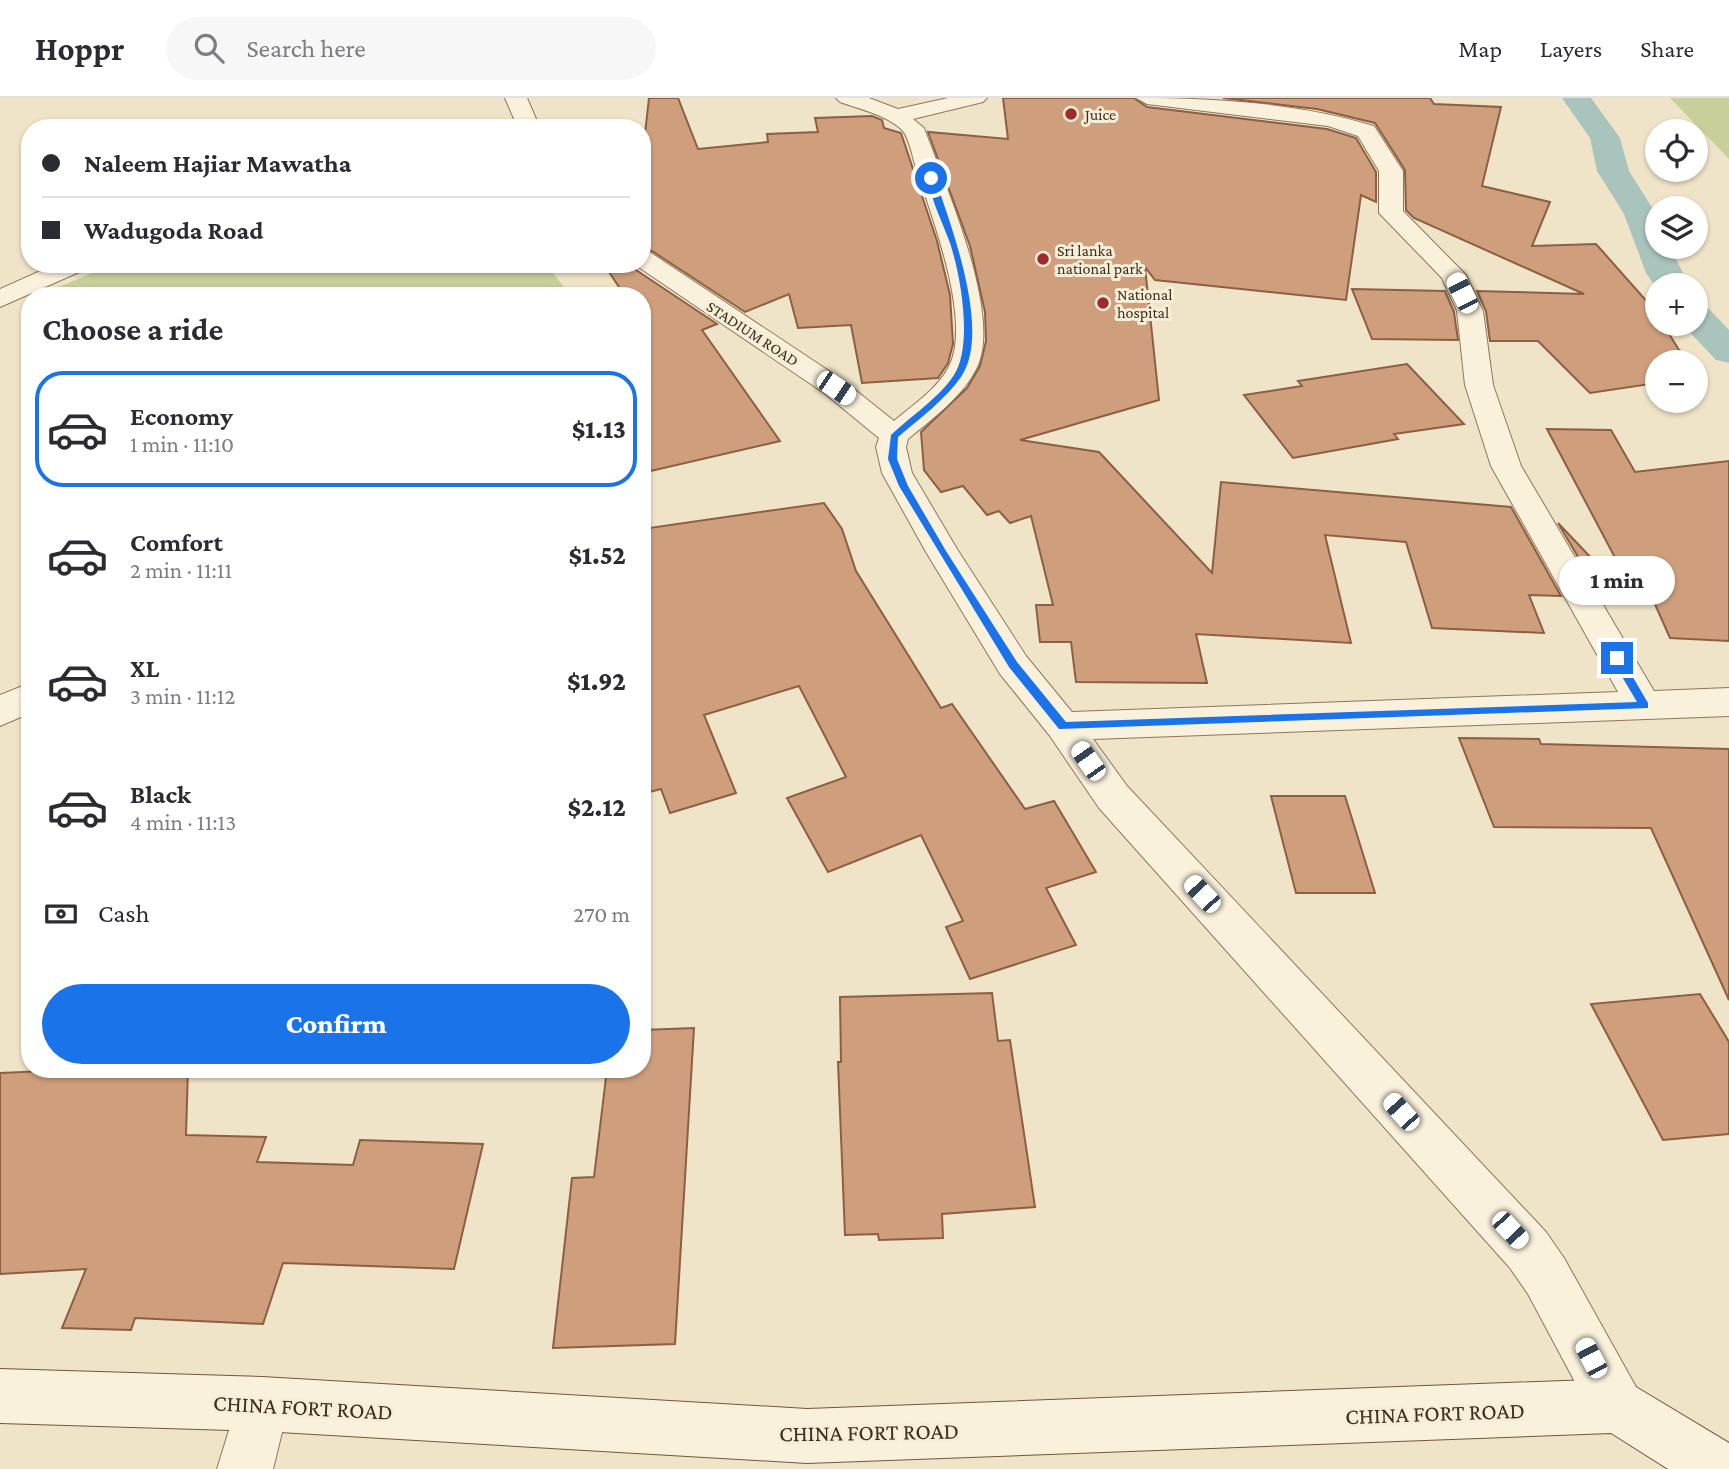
<!DOCTYPE html>
<meta charset="utf-8">
<style>
body{margin:0;font-family:"Crimson Pro",serif;background:#f7f7f7;color:#2b2b33;height:100vh;display:flex;flex-direction:column;font-size:26px;white-space:nowrap}
*{box-sizing:border-box;margin:0}
p{font-size:23px;color:#7c7c81}
.icon{flex:none;width:38px;height:38px;fill:none;stroke:currentColor;stroke-width:2;stroke-linecap:round;stroke-linejoin:round}
.map{position:relative;flex:1;overflow:hidden}
.panel{position:absolute;left:21px;top:189px;width:630px;height:791px;display:flex;flex-direction:column;background:#fff;border-radius:28px;box-shadow:0 2px 5px #0004}
.panel>*{flex:none}
.hud{position:absolute;left:21px;top:21px;width:630px;height:154px;border-radius:28px;box-shadow:0 2px 5px #0004;display:grid;align-content:center;height:154px;padding:0 21px;background:#fff}
.buttons{position:absolute;left:1645px;top:21px;display:grid;gap:14px}
.buttons a{display:grid;place-items:center;width:63px;height:63px;border-radius:50%;background:#fff;box-shadow:0 2px 5px #0004;font-size:35px}
.end{position:absolute;width:32px;height:32px;margin:-16px;border:9px solid #1a73e8;background:#fff;box-shadow:0 0 0 4px #fff}
.from{border-radius:50%}
.bubble{position:absolute;height:49px;border-radius:24px;background:#fff;box-shadow:0 2px 5px #0004;font-size:23px;font-weight:800;line-height:49px;text-align:center}
.car{position:absolute;width:21px;height:42px;margin:-21px -10px;border-radius:9px;box-shadow:0 0 5px 2px #0007;background:linear-gradient(#fff 24%,#345 0 40%,#fff 0 76%,#345 0 86%,#fff 0)}
.hud b{display:flex;align-items:center;gap:24px;height:66px;font-size:26px}
.hud b+b{border-top:2px solid #e1e1e2}
.hud i{width:18px;height:18px;background:#2b2b33}
ul{padding:0;list-style:none}
li{display:flex;align-items:center;gap:21px;height:116px;margin:0 14px 10px;padding:0 7px;border:4px solid transparent;border-radius:28px}
li div{flex:1}
li b{display:block;font-size:26px}
li em{font-style:normal;font-weight:800}
li.on{border-color:#1a73e8}
li>.icon{width:63px;height:63px;stroke-width:1.5}
h2{padding:0 21px;font-size:32px;line-height:84px}
.pay{display:flex;align-items:center;gap:18px;height:77px;padding:0 21px;font-size:26px}
.pay p{margin-inline-start:auto}
.cta{display:flex;gap:14px;margin-top:auto;padding:14px 21px}
.cta a{flex:1;height:80px;border-radius:42px;background:#1a73e8;color:#fff;font-size:28px;font-weight:800;line-height:80px;text-align:center}
header{display:flex;align-items:center;gap:42px;box-sizing:border-box;height:98px;padding:0 35px;background:#fff;border-bottom:2px solid #e1e1e2}
header strong{font-size:33px}
nav{display:flex;gap:38px;margin-inline-start:auto;font-size:24px}
.search{width:490px;height:63px;background:#f7f7f7;display:flex;align-items:center;gap:18px;box-sizing:border-box;padding:0 24px;border-radius:38px;color:#7c7c81;font-size:26px}
.map>svg:first-child{display:block}
.green{fill:#c9cf9b}
.lines{fill:none;stroke-linecap:round;stroke-linejoin:round}
.canal{fill:#a9c4bc;fill-rule:evenodd}
.building{fill:#cf9f7d;stroke:#8d5f41;stroke-width:2}
.street-casing{stroke:#8d765c;stroke-width:2}
.secondary-casing{stroke:#6f573f;stroke-width:2}
.street{fill:#faf1dc;fill-rule:evenodd}
.secondary{fill:#faf1dc;fill-rule:evenodd}
.route{fill:#1a73e8}
.poi-dot{fill:#9e2a2b;stroke:#f7eed8;stroke-width:2.5}
.labels{text-anchor:middle;stroke-width:6;stroke-linejoin:round;paint-order:stroke}
.far-poi-label{font-size:16px;fill:#3d2e20;stroke:#f7eed8;text-anchor:start}
.far-street-label{font-size:16px;fill:#3d2e20;stroke:#f7eed8}
.near-street-label{font-size:23px;fill:#3d2e20;stroke:#f7eed8}
</style>
<header>
<strong>Hoppr</strong>
<div class="search"><svg class="icon" aria-label="search" viewBox="0 0 24 24"><circle cx="10" cy="10" r="6"/><path d="M15 15l6 6"/></svg>Search here</div>
<nav><a>Map</a><a>Layers</a><a>Share</a></nav>
</header>
<div class="map">
<svg width="1729" height="1371" viewBox="0 0 1729 1371">
<rect width="100%" height="100%" fill="#f0e4c8"/>
<g class="green">
<path d="M1670,0H1729V61Z"/>
<path d="M114,166H546L564,189L540,198H37Z"/>
</g>
<g class="lines">
<g class="canal">
<path d="M1562,0H1591L1620,40L1629,73L1656,116L1657,149H1670L1689,187H1657V191L1646,175L1624,116L1597,73L1590,40Z"/>
<path d="M1696,208L1709,211L1729,232V265L1716,262L1682,226H1696Z"/>
</g>
</g>
<g class="building">
<path d="M649,0H678L698,51L768,44L767,36L818,34L815,20L872,18L882,22L884,30L901,35L937,143L950,197L953,246L948,265L938,280L862,285L851,227L798,230L789,196L745,214L652,153L642,150V62Z"/>
<path d="M1003,0H1134L1147,9L1327,31L1356,40L1376,74V104L1361,97L1346,202L1155,182L1145,169L1159,302L1020,342L1099,354L1212,475L1221,384L1511,409L1561,498L1529,497L1544,535L1432,530L1406,444L1325,437L1351,545L1196,536L1207,585L1076,584L1071,544H1040L1036,507H1053L1031,418L1010,425L999,413L987,417L963,388L941,394L924,372L921,334L967,290L980,268L986,243L985,214L970,148L928,34L1008,41Z"/>
<path d="M1223,0H1430L1434,6L1501,9L1482,88L1550,104L1532,148L1596,146L1657,215V226H1667L1676,236L1666,231L1679,252L1693,264H1657V285L1590,295L1538,243H1490L1486,213L1477,193L1584,196L1414,120L1406,112L1405,72L1375,25L1317,11Z"/>
<path d="M627,166L717,226L702,232L780,343L642,375V198H625L609,174Z"/>
<path d="M1352,191L1445,193L1454,214L1458,242L1372,241Z"/>
<path d="M1407,266L1464,326L1394,336L1398,341L1293,360L1244,297L1302,288L1298,283Z"/>
<path d="M1547,331L1611,332L1635,374L1729,363V543L1670,540L1654,504L1638,503Z"/>
<path d="M824,405L842,431L856,473L941,610L952,606L1025,711L1054,703L1096,774L1046,790L1076,847L970,881L946,829L963,823L921,737L828,774L787,700L846,679L799,588L704,617L736,695L670,715L661,691L642,696V431Z"/>
<path d="M1558,425L1631,502L1603,501Z"/>
<path d="M1459,640L1539,641L1541,646L1729,651V902L1651,730L1494,729Z"/>
<path d="M1271,698H1345L1375,795H1296Z"/>
<path d="M992,895L998,943L1010,942L1035,1109L942,1116L943,1140L879,1142L878,1136L845,1137L838,964H841L840,899Z"/>
<path d="M1700,896L1729,944V1036L1663,1042L1591,906Z"/>
<path d="M694,930L675,1246L553,1250L572,1080L594,1079L607,971H642V932Z"/>
<path d="M89,971H188L186,1037L266,1039L257,1064L353,1067L360,1042L483,1046L454,1171L283,1165L263,1226L135,1220L131,1232L62,1230L86,1171L0,1176V975Z"/>
</g>
<g class="lines">
<defs>
<g id="street">
<path d="M505,0H527L540,30H518Z"/>
<path d="M836,0H869L898,11L948,0H987L983,4L913,21L924,30C944,84 1001,213 978,267C965,297 932,321 908,341L906,349L912,375L957,451L1026,558L1072,614L1618,594L1491,368L1465,287L1457,213L1442,180L1379,115V73L1358,38L1328,28L1147,6L1136,0C1216,0 1298,5 1374,28L1403,73V113L1466,177L1483,213L1493,287L1521,368L1654,593L1729,590V618L1093,641L1127,688L1546,1134L1564,1160L1636,1289L1644,1308L1636,1327L1617,1335L1598,1327L1528,1196L1510,1170L1099,710L1050,638L1000,576L926,454L882,375L876,349L879,340L824,295L634,166H642V152L651,155L844,283L894,323C913,307 940,289 950,266C971,220 932,119 917,73C913,62 910,42 903,33C888,17 859,11 840,4Z"/>
<path d="M56,166H90L86,171L0,209V191Z"/>
<path d="M30,585V615L0,628V597Z"/>
<path d="M262,1279L281,1287L289,1306L273,1371H217L243,1287Z"/>
</g>
<path id="secondary" d="M0,1271L262,1279L807,1311L1617,1281L1636,1289L1729,1345V1371H1668L1611,1335L807,1365L262,1333L0,1325Z"/>
</defs>
<use href="#street" class="street-casing"/>
<use href="#secondary" class="secondary-casing"/>
<use href="#street" class="street"/>
<use href="#secondary" class="secondary"/>
</g>
<path class="route" d="M929,79L935,80C951,128 992,234 961,279C945,302 919,321 898,339L897,361L908,388L946,453L1017,564L1066,624L1637,604L1611,560L1617,556L1620,557L1648,605V610L1059,631L1009,569L899,388L888,361L891,337C911,318 939,300 954,277C973,248 961,178 950,145C943,125 929,99 929,79Z"/>
<g class="poi-dot">
<circle cx="1071" cy="16" r="7"/>
<circle cx="1043" cy="161" r="7"/>
<circle cx="1103" cy="205" r="7"/>
</g>
<g class="labels">
<g class="far-poi-label">
<text x="1085" y="22">Juice</text>
<text x="1057" y="158">Sri lanka<tspan x="1057" dy="18">national park</tspan></text>
<text x="1117" y="202">National<tspan x="1117" dy="18">hospital</tspan></text>
</g>
<g class="far-street-label">
<text transform="translate(753 235) rotate(33)" y="6">STADIUM ROAD</text>
</g>
<g class="near-street-label">
<text transform="translate(303 1309) rotate(3)" y="8">CHINA FORT ROAD</text>
<text transform="translate(1435 1315) rotate(-2)" y="8">CHINA FORT ROAD</text>
<text transform="translate(869 1334) rotate(-1)" y="8">CHINA FORT ROAD</text>
</g>
</g>
</svg>
<div class="buttons">
<a><svg class="icon" aria-label="locate" viewBox="0 0 24 24"><circle cx="12" cy="12" r="6"/><path d="M12 2v4M12 18v4M2 12h4M18 12h4"/></svg></a>
<a><svg class="icon" aria-label="layers" viewBox="0 0 24 24"><path d="M12 4l9 5-9 5-9-5zM3 14l9 5 9-5"/></svg></a>
<a>+</a>
<a>−</a>
</div>
<i class="end from" style="left:931px;top:80px"></i>
<i class="end" style="left:1617px;top:560px"></i>
<div class="bubble" style="left:1559px;top:458px;width:116px">1 min</div>
<i class="car" style="left:1462px;top:195px;rotate:333deg"></i>
<i class="car" style="left:836px;top:290px;rotate:124deg"></i>
<i class="car" style="left:1088px;top:663px;rotate:325deg"></i>
<i class="car" style="left:1202px;top:796px;rotate:317deg"></i>
<i class="car" style="left:1401px;top:1014px;rotate:318deg"></i>
<i class="car" style="left:1510px;top:1132px;rotate:137deg"></i>
<i class="car" style="left:1591px;top:1260px;rotate:332deg"></i>
<div class="hud">
<b><i class="from"></i>Naleem Hajiar Mawatha</b>
<b><i></i>Wadugoda Road</b>
</div>
<section class="panel">
<h2>Choose a ride</h2>
<ul>
<li class="on"><svg class="icon" aria-label="car" viewBox="0 0 24 24"><path d="M5 17H2v-5l4-1 3-4h7l3 4 3 1v5h-3M9 17h6M6 11h13"/><circle cx="7" cy="17" r="2"/><circle cx="17" cy="17" r="2"/></svg><div><b>Economy</b><p>1 min · 11:10</p></div><em>$1.13</em></li>
<li><svg class="icon" aria-label="car" viewBox="0 0 24 24"><path d="M5 17H2v-5l4-1 3-4h7l3 4 3 1v5h-3M9 17h6M6 11h13"/><circle cx="7" cy="17" r="2"/><circle cx="17" cy="17" r="2"/></svg><div><b>Comfort</b><p>2 min · 11:11</p></div><em>$1.52</em></li>
<li><svg class="icon" aria-label="car" viewBox="0 0 24 24"><path d="M5 17H2v-5l4-1 3-4h7l3 4 3 1v5h-3M9 17h6M6 11h13"/><circle cx="7" cy="17" r="2"/><circle cx="17" cy="17" r="2"/></svg><div><b>XL</b><p>3 min · 11:12</p></div><em>$1.92</em></li>
<li><svg class="icon" aria-label="car" viewBox="0 0 24 24"><path d="M5 17H2v-5l4-1 3-4h7l3 4 3 1v5h-3M9 17h6M6 11h13"/><circle cx="7" cy="17" r="2"/><circle cx="17" cy="17" r="2"/></svg><div><b>Black</b><p>4 min · 11:13</p></div><em>$2.12</em></li>
</ul>
<div class="pay"><svg class="icon" aria-label="cash" viewBox="0 0 24 24"><path d="M3 7h18v10H3z"/><circle cx="12" cy="12" r="2"/></svg>Cash<p>270 m</p></div>
<div class="cta"><a>Confirm</a></div>
</section>
</div>
